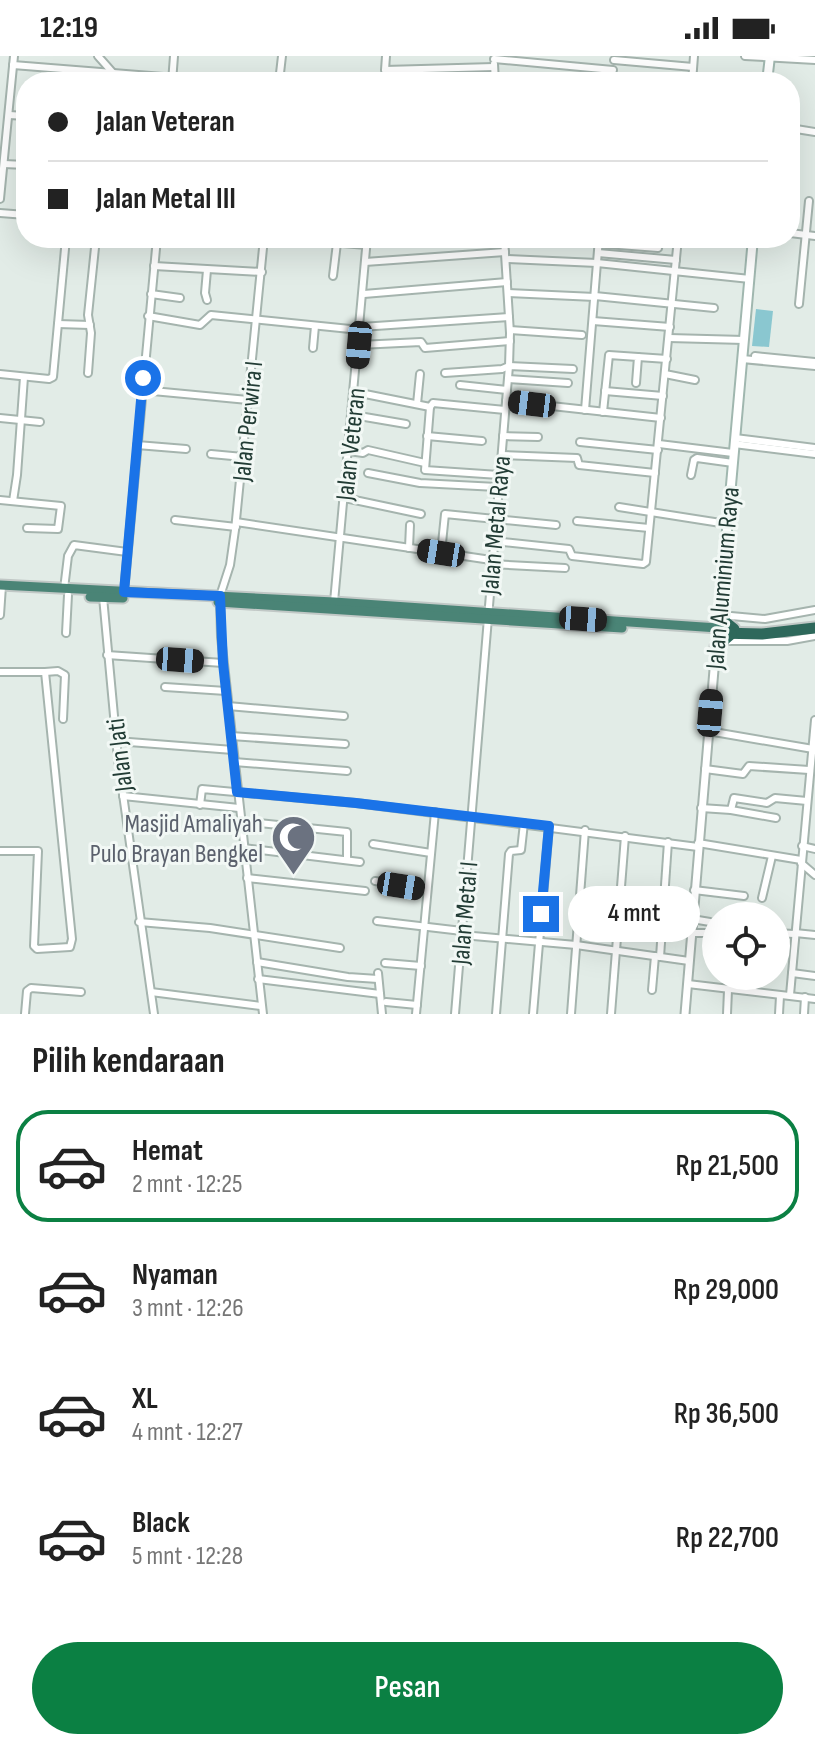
<!DOCTYPE html>
<html lang="id">
<meta charset="utf-8">
<style>
body{margin:0;font-family:"Sofia Sans Condensed",sans-serif;background:#f6f6f6;color:#222;height:100vh;display:flex;flex-direction:column;font-size:30px;white-space:nowrap}
*{box-sizing:border-box;margin:0}
p{font-size:26px;color:#767676}
.icon{flex:none;width:44px;height:44px;fill:none;stroke:currentColor;stroke-width:2;stroke-linecap:round;stroke-linejoin:round}
.map{position:relative;height:958px;overflow:hidden}
.sheet{display:flex;flex-direction:column;background:#fff;flex:1}
.sheet>*{flex:none}
.top-card{position:absolute;left:16px;top:16px;width:784px;height:176px;border-radius:32px;box-shadow:0 8px 32px #0002;display:grid;align-content:center;height:176px;padding:0 32px;background:#fff}
.tools{position:absolute;left:702px;top:846px;display:grid;gap:16px}
.tools a{display:grid;place-items:center;width:88px;height:88px;border-radius:50%;background:#fff;box-shadow:0 8px 32px #0002;font-size:40px}
.end{position:absolute;width:36px;height:36px;margin:-18px;border:10px solid #1a73e8;background:#fff;box-shadow:0 0 0 4px #fff}
.from{border-radius:50%}
.bubble{position:absolute;height:56px;border-radius:28px;background:#fff;box-shadow:0 8px 32px #0002;font-size:26px;font-weight:600;line-height:56px;text-align:center}
.car{position:absolute;width:24px;height:48px;margin:-24px -12px;border-radius:10px;box-shadow:0 0 6px 2px #0007;background:linear-gradient(#222 24%,#8ab4d8 0 40%,#222 0 76%,#8ab4d8 0 86%,#222 0)}
.top-card b{display:flex;align-items:center;gap:28px;height:76px;font-size:30px}
.top-card b+b{border-top:2px solid #e0e0e0}
.top-card i{width:20px;height:20px;background:#222}
ul{padding:0;list-style:none}
li{display:flex;align-items:center;gap:24px;height:112px;margin:0 16px 12px;padding:0 16px;border:4px solid transparent;border-radius:32px}
li div{flex:1}
li b{display:block;font-size:30px}
li em{font-style:normal;font-weight:600}
li.current{border-color:#0b8043}
li>.icon{width:72px;height:72px;stroke-width:1.5}
h2{padding:0 32px;font-size:36px;line-height:96px}
.cta{display:flex;gap:16px;margin-top:auto;padding:16px 32px}
.cta a{flex:1;height:92px;border-radius:48px;background:#0b8043;color:#fff;font-size:32px;font-weight:600;line-height:92px;text-align:center}
.status{display:flex;justify-content:space-between;align-items:center;height:56px;padding:0 40px;background:#fff;direction:ltr}
.status svg{height:22px;fill:currentColor}
.map>svg:first-child{display:block}
.water{fill:#8ac7d0}
.lines{fill:none;stroke-linecap:round;stroke-linejoin:round}
.minor-casing{stroke:#a5b4ae;stroke-width:10}
.tertiary-casing{stroke:#a5b4ae;stroke-width:11}
.secondary-casing{stroke:#a0b7af;stroke-width:12}
.trunk-casing{stroke:#c1c8c6;stroke-width:13}
.motorway-casing{stroke:#c1c8c6;stroke-width:15}
.minor{stroke:#fff;stroke-width:6}
.tertiary{stroke:#fff;stroke-width:7}
.secondary{stroke:#fff;stroke-width:8}
.trunk{stroke:#4a8476;stroke-width:9}
.motorway{stroke:#2e685b;stroke-width:11}
.route{stroke:#1a73e8;stroke-width:10}
.labels{text-anchor:middle;stroke-width:6;stroke-linejoin:round;paint-order:stroke}
.street-label{font-size:26px;fill:#223c35;stroke:#f2f8f5}
.worship-label{font-size:26px;fill:#5b616d;stroke:#f2f8f5;text-anchor:end}
</style>
<div class="status"><b>12:19</b><svg viewBox="0 0 49 12"><path d="M0 12V9h3v3zM5 12V6h3v6zM10 12V3h3v9zM15 12V0h3v12zM26 1h20v11H26zM47 4h2v5h-2z"/></svg></div>
<div class="map">
<svg width="815" height="958" viewBox="0 0 815 958">
<rect width="100%" height="100%" fill="#e2ece7"/>
<path class="water" d="M756,253L773,255L769,291L752,290Z"/>
<g class="lines">
<defs>
<g id="minor">
<path d="M98,0L121,26"/>
<path d="M386,0L385,14L494,11"/>
<path d="M745,0L815,4"/>
<path d="M494,3L613,14"/>
<path d="M614,4L693,11"/>
<path d="M494,8L495,26"/>
<path d="M13,9L226,26"/>
<path d="M613,23L644,26"/>
<path d="M172,26L174,0"/>
<path d="M279,26L282,0"/>
<path d="M692,26L694,0"/>
<path d="M9,59L26,60"/>
<path d="M790,72L815,76"/>
<path d="M790,95H792"/>
<path d="M4,108L26,109"/>
<path d="M0,143L14,0"/>
<path d="M0,157L26,159"/>
<path d="M790,177L815,180"/>
<path d="M280,182L367,189"/>
<path d="M528,182L658,192"/>
<path d="M598,197L676,204"/>
<path d="M506,203L597,207L750,223"/>
<path d="M365,206L505,196"/>
<path d="M154,210L262,216"/>
<path d="M333,220L337,187"/>
<path d="M508,237L595,241"/>
<path d="M151,238L180,242"/>
<path d="M364,238L507,226"/>
<path d="M595,240L714,252"/>
<path d="M207,244L205,237L207,214"/>
<path d="M799,248L809,145"/>
<path d="M148,260L200,269L211,259L360,274"/>
<path d="M593,265L670,271"/>
<path d="M58,268L90,269"/>
<path d="M361,271L509,261"/>
<path d="M510,274L582,279"/>
<path d="M669,282L744,284"/>
<path d="M359,289L421,286L425,292L510,285"/>
<path d="M313,292L315,270"/>
<path d="M755,300L815,306"/>
<path d="M638,301L667,303"/>
<path d="M742,303L815,310"/>
<path d="M88,317L91,277L88,259L96,182"/>
<path d="M445,317L502,313L509,310L573,313"/>
<path d="M0,318L49,323L53,321L66,182"/>
<path d="M665,318L695,324"/>
<path d="M508,323L568,327"/>
<path d="M460,329L507,334"/>
<path d="M142,334L248,344"/>
<path d="M605,335L663,340"/>
<path d="M355,336L430,351"/>
<path d="M506,345L661,362"/>
<path d="M417,348L420,318"/>
<path d="M430,351L425,414L499,419"/>
<path d="M430,351L433,347L505,354"/>
<path d="M585,354L599,182"/>
<path d="M603,356L609,299L638,301L636,327"/>
<path d="M353,359L406,368"/>
<path d="M0,362L40,366"/>
<path d="M427,380L482,385"/>
<path d="M503,380L538,381"/>
<path d="M735,382L815,392"/>
<path d="M580,386L658,394"/>
<path d="M659,388L733,397"/>
<path d="M734,388L815,398"/>
<path d="M137,389L186,393"/>
<path d="M349,395L363,397L368,394L425,407"/>
<path d="M211,398L243,401"/>
<path d="M502,399L577,402L579,409L655,417"/>
<path d="M368,417L420,427L497,431"/>
<path d="M691,419L694,404L697,402L733,407"/>
<path d="M345,442L421,458"/>
<path d="M0,444L61,450L58,473L27,472"/>
<path d="M13,445L17,419L24,321"/>
<path d="M619,451L727,468"/>
<path d="M175,464L236,471"/>
<path d="M577,465L649,472"/>
<path d="M236,466L491,504"/>
<path d="M493,485L569,493L572,500L643,508L646,506L678,182"/>
<path d="M409,492L410,469"/>
<path d="M441,497L445,458L556,469"/>
<path d="M491,508L565,512"/>
<path d="M64,533L68,500L74,489L127,496"/>
<path d="M124,536L157,182"/>
<path d="M103,541L118,703L154,958"/>
<path d="M334,546L367,182"/>
<path d="M0,559L2,530"/>
<path d="M720,559L765,563L815,554"/>
<path d="M66,577L68,539"/>
<path d="M727,585H787L815,580"/>
<path d="M107,599L223,607"/>
<path d="M0,616H45L72,883L70,891L37,893L34,890L38,795H0"/>
<path d="M45,616L58,615L65,619L63,663"/>
<path d="M165,631L226,635"/>
<path d="M228,650L344,660"/>
<path d="M708,675L813,693"/>
<path d="M231,680L345,688"/>
<path d="M116,685L233,694"/>
<path d="M234,706L347,715"/>
<path d="M705,713L743,718L749,710L809,714"/>
<path d="M123,740L239,752"/>
<path d="M200,749L202,733L356,747L698,791"/>
<path d="M701,752L731,754L734,742L767,747L775,742L807,745"/>
<path d="M731,754L776,762"/>
<path d="M240,765L347,776V804"/>
<path d="M698,787L801,804"/>
<path d="M373,788L431,797"/>
<path d="M802,790L815,793"/>
<path d="M243,792L360,806"/>
<path d="M801,807L815,819"/>
<path d="M247,822L365,835"/>
<path d="M375,825L427,834"/>
<path d="M694,834L744,840"/>
<path d="M762,842L772,800"/>
<path d="M692,863L710,866L713,874L716,875"/>
<path d="M377,865L462,875"/>
<path d="M139,866L210,872L340,892"/>
<path d="M691,877H709L713,874"/>
<path d="M776,877L794,878"/>
<path d="M795,877L815,879"/>
<path d="M462,879L576,889L689,905"/>
<path d="M660,901L668,786"/>
<path d="M257,906L348,921L378,923"/>
<path d="M385,907L421,910"/>
<path d="M378,917L382,958"/>
<path d="M792,917L815,920"/>
<path d="M258,923L380,938"/>
<path d="M688,928L815,943"/>
<path d="M652,934L655,900"/>
<path d="M151,936L261,950"/>
<path d="M790,939L815,664"/>
<path d="M386,946L417,949"/>
<path d="M25,958L27,935L31,932L81,936"/>
<path d="M263,958L221,581L220,540L230,509L235,474L264,182"/>
<path d="M416,958L435,756"/>
<path d="M455,958L509,310L510,277L504,182"/>
<path d="M496,958L509,798L511,795L521,794L524,767"/>
<path d="M533,958L549,770"/>
<path d="M571,958L585,774"/>
<path d="M611,958L625,780"/>
<path d="M727,958L728,934"/>
<path d="M779,958L780,940"/>
<path d="M804,958L805,941"/>
</g>
<path id="tertiary" d="M685,958L716,590"/>
<g id="secondary">
<path d="M767,26L770,0"/>
<path d="M719,564L753,182"/>
</g>
<g id="trunk">
<path d="M0,529L334,546L718,572"/>
<path d="M90,541L123,542"/>
<path d="M218,546L622,572"/>
</g>
<g id="motorway">
<path d="M719,561L734,573"/>
<path d="M718,577L762,578L815,572"/>
<path d="M716,591L731,578"/>
</g>
</defs>
<use href="#minor" class="minor-casing"/>
<use href="#tertiary" class="tertiary-casing"/>
<use href="#secondary" class="secondary-casing"/>
<use href="#trunk" class="trunk-casing"/>
<use href="#motorway" class="motorway-casing"/>
<use href="#minor" class="minor"/>
<use href="#tertiary" class="tertiary"/>
<use href="#secondary" class="secondary"/>
<use href="#trunk" class="trunk"/>
<use href="#motorway" class="motorway"/>
</g>
<g class="lines">
<path class="route" d="M143,322L124,536L220,540L223,607L237,736L356,747L549,770L541,858"/>
</g>
<defs>
<symbol id="mosque-pin" viewBox="-11 -11 22 30"><path d="M0 17L-7.5 6A9.5 9.5 0 1 1 7.5 6Z" fill="#6b7280" stroke="#f2f8f5"/><path d="M3.5-4.9A6 6 0 1 0 3.5 4.9A5 5 0 1 1 3.5-4.9Z" fill="#fff"/></symbol>
</defs>
<g fill-rule="evenodd">
<use href="#mosque-pin" x="268" y="756" width="51" height="69"/>
</g>
<g class="labels">
<g class="street-label">
<text transform="translate(247 365) rotate(-84)" y="9">Jalan Perwira I</text>
<text transform="translate(350 388) rotate(-84)" y="9">Jalan Veteran</text>
<text transform="translate(495 469) rotate(-85)" y="9">Jalan Metal Raya</text>
<text transform="translate(722 522) rotate(-85)" y="9">Jalan Aluminium Raya</text>
<text transform="translate(119 699) rotate(-97)" y="9">Jalan Jati</text>
<text transform="translate(464 857) rotate(-85)" y="9">Jalan Metal I</text>
</g>
<g class="worship-label">
<text x="263" y="776">Masjid Amaliyah<tspan x="263" dy="30">Pulo Brayan Bengkel</tspan></text>
</g>
</g>
</svg>
<div class="tools">
<a><svg class="icon" aria-label="locate" viewBox="0 0 24 24"><circle cx="12" cy="12" r="6"/><path d="M12 2v4M12 18v4M2 12h4M18 12h4"/></svg></a>
</div>
<i class="end from" style="left:143px;top:322px"></i>
<i class="end" style="left:541px;top:858px"></i>
<div class="bubble" style="left:568px;top:830px;width:132px">4 mnt</div>
<i class="car" style="left:359px;top:289px;rotate:185deg"></i>
<i class="car" style="left:532px;top:348px;rotate:277deg"></i>
<i class="car" style="left:441px;top:497px;rotate:279deg"></i>
<i class="car" style="left:583px;top:563px;rotate:94deg"></i>
<i class="car" style="left:180px;top:604px;rotate:94deg"></i>
<i class="car" style="left:710px;top:657px;rotate:5deg"></i>
<i class="car" style="left:401px;top:830px;rotate:99deg"></i>
<div class="top-card">
<b><i class="from"></i>Jalan Veteran</b>
<b><i></i>Jalan Metal III</b>
</div>
</div>
<section class="sheet">
<h2>Pilih kendaraan</h2>
<ul>
<li class="current"><svg class="icon" aria-label="car" viewBox="0 0 24 24"><path d="M5 17H2v-5l4-1 3-4h7l3 4 3 1v5h-3M9 17h6M6 11h13"/><circle cx="7" cy="17" r="2"/><circle cx="17" cy="17" r="2"/></svg><div><b>Hemat</b><p>2 mnt · 12:25</p></div><em>Rp 21,500</em></li>
<li><svg class="icon" aria-label="car" viewBox="0 0 24 24"><path d="M5 17H2v-5l4-1 3-4h7l3 4 3 1v5h-3M9 17h6M6 11h13"/><circle cx="7" cy="17" r="2"/><circle cx="17" cy="17" r="2"/></svg><div><b>Nyaman</b><p>3 mnt · 12:26</p></div><em>Rp 29,000</em></li>
<li><svg class="icon" aria-label="car" viewBox="0 0 24 24"><path d="M5 17H2v-5l4-1 3-4h7l3 4 3 1v5h-3M9 17h6M6 11h13"/><circle cx="7" cy="17" r="2"/><circle cx="17" cy="17" r="2"/></svg><div><b>XL</b><p>4 mnt · 12:27</p></div><em>Rp 36,500</em></li>
<li><svg class="icon" aria-label="car" viewBox="0 0 24 24"><path d="M5 17H2v-5l4-1 3-4h7l3 4 3 1v5h-3M9 17h6M6 11h13"/><circle cx="7" cy="17" r="2"/><circle cx="17" cy="17" r="2"/></svg><div><b>Black</b><p>5 mnt · 12:28</p></div><em>Rp 22,700</em></li>
</ul>
<div class="cta"><a>Pesan</a></div>
</section>
